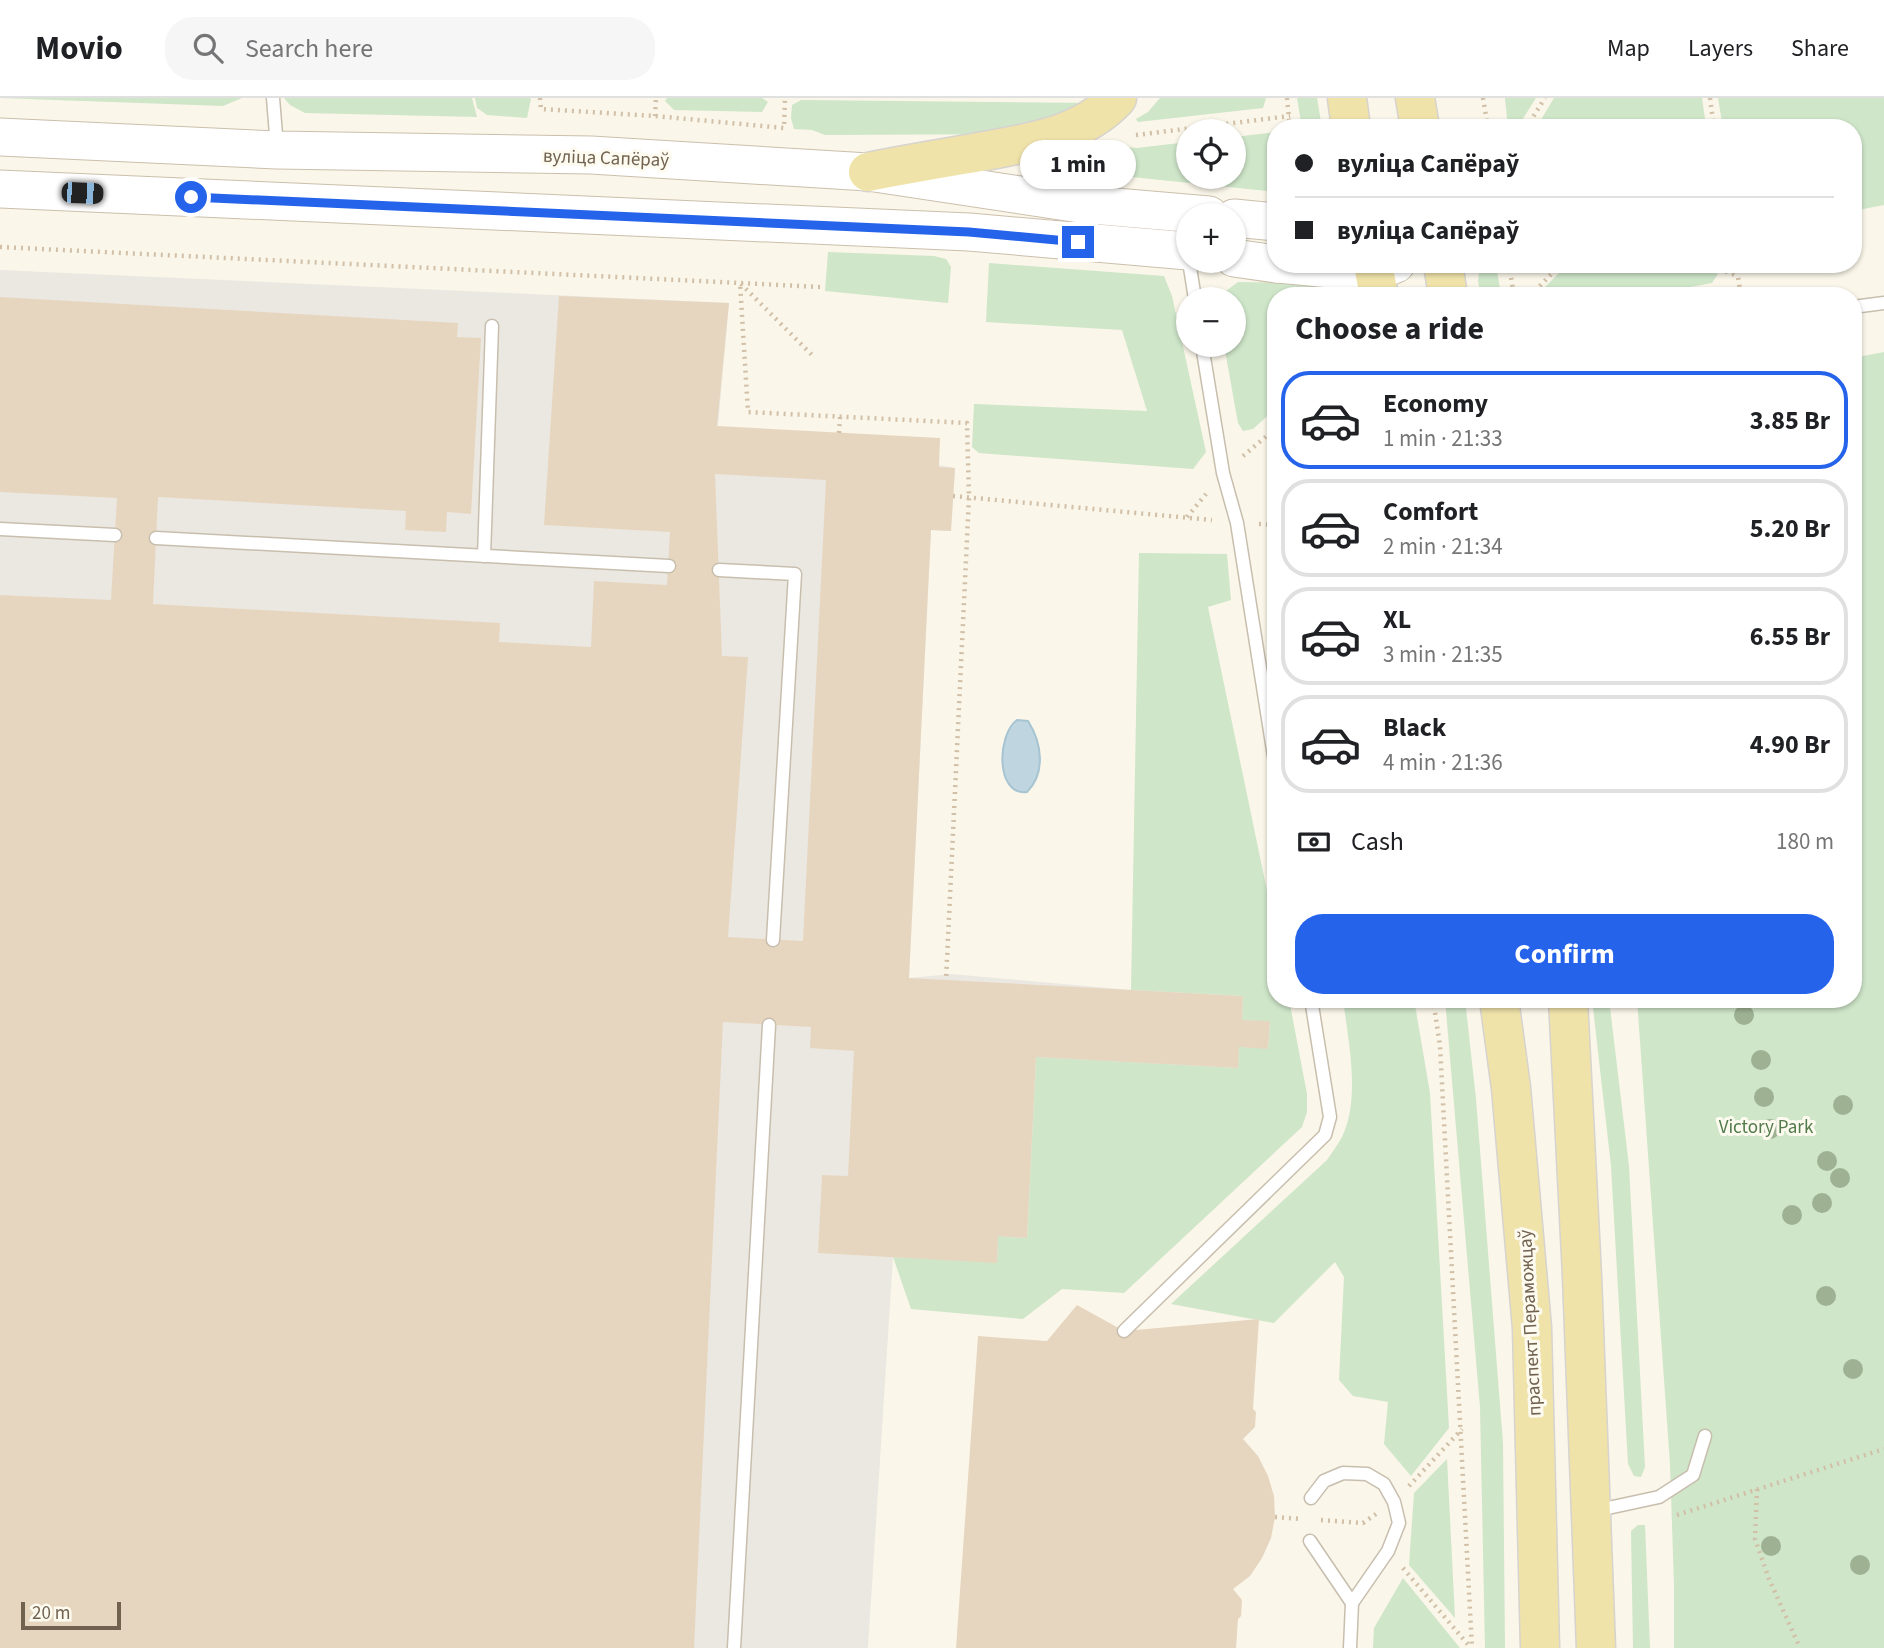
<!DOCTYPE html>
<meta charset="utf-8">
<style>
body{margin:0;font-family:"Source Sans 3",sans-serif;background:#f6f6f6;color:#202124;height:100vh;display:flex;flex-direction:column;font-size:26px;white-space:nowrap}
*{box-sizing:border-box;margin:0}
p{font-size:23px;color:#757577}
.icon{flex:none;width:38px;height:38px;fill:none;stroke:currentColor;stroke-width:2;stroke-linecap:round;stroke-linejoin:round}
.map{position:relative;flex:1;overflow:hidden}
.drawer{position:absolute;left:1267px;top:189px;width:595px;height:721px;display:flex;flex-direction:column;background:#fff;border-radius:28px;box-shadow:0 2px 5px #0004}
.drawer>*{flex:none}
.banner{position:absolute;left:1267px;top:21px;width:595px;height:154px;border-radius:28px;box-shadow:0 2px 5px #0004;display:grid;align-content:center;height:154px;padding:0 28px;background:#fff}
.tools{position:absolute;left:1176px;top:21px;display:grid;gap:14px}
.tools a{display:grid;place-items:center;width:70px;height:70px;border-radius:50%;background:#fff;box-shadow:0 2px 5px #0004;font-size:35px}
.scale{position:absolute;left:21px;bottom:18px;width:100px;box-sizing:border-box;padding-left:7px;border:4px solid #716250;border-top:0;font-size:19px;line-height:24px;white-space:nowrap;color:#716250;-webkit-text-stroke:5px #fdfaef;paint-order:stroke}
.end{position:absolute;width:32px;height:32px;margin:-16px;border:9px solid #2563eb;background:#fff;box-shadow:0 0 0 4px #fff}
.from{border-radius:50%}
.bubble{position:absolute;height:49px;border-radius:24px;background:#fff;box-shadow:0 2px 5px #0004;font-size:23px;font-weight:700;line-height:49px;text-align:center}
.car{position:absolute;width:21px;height:42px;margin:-21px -10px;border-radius:9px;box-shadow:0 0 5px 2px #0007;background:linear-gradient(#222 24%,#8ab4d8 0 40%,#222 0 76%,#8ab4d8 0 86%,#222 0)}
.banner b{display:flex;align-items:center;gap:24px;height:66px;font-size:26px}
.banner b+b{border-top:2px solid #e0e0e0}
.banner i{width:18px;height:18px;background:#202124}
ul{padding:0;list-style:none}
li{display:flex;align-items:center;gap:21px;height:98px;margin:0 14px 10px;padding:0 14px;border:4px solid #e0e0e0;border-radius:28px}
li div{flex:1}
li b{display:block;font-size:26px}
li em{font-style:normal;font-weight:700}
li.current{border-color:#2563eb}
li>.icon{width:63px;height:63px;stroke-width:1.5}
h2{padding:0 28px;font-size:32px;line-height:84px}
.pay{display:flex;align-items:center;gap:18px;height:77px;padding:0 28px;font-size:26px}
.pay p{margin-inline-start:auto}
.button{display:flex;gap:14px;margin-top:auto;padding:14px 28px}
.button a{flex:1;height:80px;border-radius:28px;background:#2563eb;color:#fff;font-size:28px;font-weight:700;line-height:80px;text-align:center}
header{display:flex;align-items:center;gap:42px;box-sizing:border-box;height:98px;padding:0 35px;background:#fff;border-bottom:2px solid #e0e0e0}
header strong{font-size:33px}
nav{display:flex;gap:38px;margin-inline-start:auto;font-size:24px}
.search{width:490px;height:63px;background:#f6f6f6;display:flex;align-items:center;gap:18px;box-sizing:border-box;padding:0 24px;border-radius:28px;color:#757577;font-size:26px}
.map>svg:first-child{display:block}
.industrial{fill:#ebe8e2}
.green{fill:#cfe6c9}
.water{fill:#bfd6e1;stroke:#a7c4d2;stroke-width:2}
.building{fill:#e7d6bf;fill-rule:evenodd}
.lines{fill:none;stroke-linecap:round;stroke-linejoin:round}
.lane-casing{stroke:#c8beae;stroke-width:15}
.secondary-casing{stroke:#cbbfac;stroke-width:39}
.primary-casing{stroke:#d7d3ce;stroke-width:41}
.path{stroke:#d1bfa7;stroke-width:4.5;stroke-dasharray:2 5;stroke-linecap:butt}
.lane{stroke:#fff;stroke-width:12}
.secondary{stroke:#fff;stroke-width:37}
.primary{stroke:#f0e3aa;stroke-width:38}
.tree{fill:#9eb293}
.route{stroke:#2563eb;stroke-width:9}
.labels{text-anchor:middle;stroke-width:6;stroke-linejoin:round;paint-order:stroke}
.street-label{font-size:19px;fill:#716250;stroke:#fdfaef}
.park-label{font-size:19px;fill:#527b4c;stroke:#fdfaef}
</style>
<header>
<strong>Movio</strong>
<div class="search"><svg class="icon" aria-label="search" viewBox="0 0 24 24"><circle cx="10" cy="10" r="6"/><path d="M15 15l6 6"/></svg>Search here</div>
<nav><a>Map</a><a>Layers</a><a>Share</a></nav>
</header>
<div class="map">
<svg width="1884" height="1550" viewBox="0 0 1884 1550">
<rect width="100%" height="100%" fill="#faf6e9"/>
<path class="industrial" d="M0,172L729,205L718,328L955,370L951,433L931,432L909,880L952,876L1131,892L1243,898L1270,923L1268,951L1238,970L1036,960L1027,1140L997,1165L893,1159L868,1550H0Z"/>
<g class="green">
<path d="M0,0H242L223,8Z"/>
<path d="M284,0H472L477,19L305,15L290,7Z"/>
<path d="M475,0H530L531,1L527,20L487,17L477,10Z"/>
<path d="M667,0H762L768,4L762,14L674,12L665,3Z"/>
<path d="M1160,0H1266L1263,10L1138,24L1136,21L1148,14Z"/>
<path d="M1297,0H1317L1322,30H1302Z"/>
<path d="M1505,0H1536L1517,30H1508Z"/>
<path d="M1554,0H1702L1705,21L1696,30H1536Z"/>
<path d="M1718,0H1884V107L1853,113V30H1723Z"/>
<path d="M801,2L1093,5L1025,36L825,37L812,32L794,31L791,20L792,7Z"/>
<path d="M1276,34V94L1083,74L1078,70L1080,66L1119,48L1137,50L1188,44V79H1234V39Z"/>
<path d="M828,154L934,158L946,161L951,169L948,205L825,193Z"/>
<path d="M989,165L1164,178L1172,198L1206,354L1193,371L979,355L972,349L974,306L1147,313L1122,232L986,224Z"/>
<path d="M1480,166H1496L1501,198H1481L1478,183Z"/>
<path d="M1568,166H1689L1718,176L1712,185L1640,198H1536Z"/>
<path d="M1238,184L1308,185L1328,190L1330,198H1276V310L1253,331L1243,333L1238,325L1224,247H1234V201H1220L1222,196Z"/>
<path d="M1884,254V1550H1674V1487L1670,1366L1637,901H1853V260Z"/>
<path d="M1139,455L1227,456L1231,502L1208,509L1276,836V901H1289L1307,996V1014L1302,1029L1124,1195L1062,1191L1023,1221L911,1211L893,1159L997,1164L998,1138L1027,1140L1036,959L1238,970L1239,949L1268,950L1270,924L1242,922L1243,898L1131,892Z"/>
<path d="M1343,901H1414L1430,995L1449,1330L1411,1378L1384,1346L1388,1304L1353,1298L1339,1282L1344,1179L1335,1164L1274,1225L1171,1206L1327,1062C1332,1054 1338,1047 1342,1039C1361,1000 1348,942 1343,901Z"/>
<path d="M1445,901H1465L1476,1001L1503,1345L1505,1550H1485L1480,1309Z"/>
<path d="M1592,901H1609L1629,1068L1645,1369L1641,1379L1634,1378L1628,1366L1611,1068Z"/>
<path d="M1447,1361L1455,1520L1409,1467L1414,1395Z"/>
<path d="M1638,1427H1645L1650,1550H1633L1631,1433Z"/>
<path d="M1403,1480L1460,1550H1373L1374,1530Z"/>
</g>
<path class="water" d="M1017,622L1028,623C1042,645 1046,675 1027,694C995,698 997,636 1017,622Z"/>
<g class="building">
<path d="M559,198L729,205L717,328L940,340L939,369L955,370L951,433L931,432L909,880L1243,898L1242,922L1270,923L1268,951L1239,949L1238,970L1036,959L1027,1140L998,1138L997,1165L818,1155L822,1077L848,1078L854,953L810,950L811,929L723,924L694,1550H0V497L111,502L117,400L0,394V199L458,225L457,239L481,240L471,416L447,414L446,434L405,432L406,413L158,399L153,506L500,525L499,544L591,549L594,483L667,487L670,434L544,427ZM715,376L826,382L803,843L728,839L748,559L722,558Z"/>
<path d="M1077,1207L1124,1233L1259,1221L1253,1311L1256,1314L1255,1329L1243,1341L1258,1358L1268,1378L1274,1398L1275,1419L1271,1440L1262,1460L1250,1478L1233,1491L1242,1502L1241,1518L1238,1521L1236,1550H956L978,1238L1047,1243Z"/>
</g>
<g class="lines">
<defs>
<g id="lane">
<path d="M273,0L277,49"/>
<path d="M1189,163L1195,201"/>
<path d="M1853,209L1884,205"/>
<path d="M1202,247L1223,375L1237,425L1276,671"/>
<path d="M0,431L115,437"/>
<path d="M156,440L669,468"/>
<path d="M484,458L492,228"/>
<path d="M719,472L795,476L773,842"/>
<path d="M1124,1233L1325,1037L1330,1019L1311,901"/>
<path d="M1311,1400L1324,1383L1343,1375L1367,1376L1384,1386L1394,1404L1399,1425L1388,1453L1352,1505L1350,1550"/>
<path d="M1594,1413L1659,1399L1693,1377L1705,1338"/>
<path d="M1310,1443L1352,1505"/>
<path d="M734,1550L769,927"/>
</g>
<g id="secondary">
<path d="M0,39L277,52L591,57L868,74L1080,106L1209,117"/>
<path d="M0,91L969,134L1188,153"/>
<path d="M1234,120L1276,124"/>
<path d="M1234,160L1276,166"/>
<path d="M1278,166L1374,175L1396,166"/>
</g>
<g id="primary">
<path d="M1347,0L1351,30"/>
<path d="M1415,0L1420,30"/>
<path d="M868,74C903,67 939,61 974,55C1025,45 1080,40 1117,0"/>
<path d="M1373,166L1379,198"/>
<path d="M1443,166L1448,198"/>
<path d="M1499,901L1511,990L1532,1230L1540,1550"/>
<path d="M1568,901L1582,1178L1596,1550"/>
</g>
</defs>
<use href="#lane" class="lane-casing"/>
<use href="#secondary" class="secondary-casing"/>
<use href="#primary" class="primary-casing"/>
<g class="path">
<path d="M540,0L541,11L655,18L784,30L785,0"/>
<path d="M1287,0L1290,30"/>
<path d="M1483,0L1488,30"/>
<path d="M1710,0L1714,30"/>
<path d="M655,18L656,0"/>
<path d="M1526,30L1545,0"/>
<path d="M1703,30L1712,21"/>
<path d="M1136,37L1290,18"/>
<path d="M0,149L740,185L813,258"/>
<path d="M1509,166L1514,198"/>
<path d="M1706,166L1738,178"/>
<path d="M1736,166L1741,198"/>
<path d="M820,189L740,185L748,314L967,325L969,399L946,882"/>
<path d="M1530,198L1561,166"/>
<path d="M839,335L840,319"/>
<path d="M1243,358L1276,330"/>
<path d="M953,398L1212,422"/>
<path d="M1187,419L1206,396"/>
<path d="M1259,426L1276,427"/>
<path d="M1433,901L1440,948L1472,1550"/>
<path d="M1409,1388L1462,1331"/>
<path d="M1757,1391L1755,1441L1769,1481L1800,1550"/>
<path d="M1677,1417L1884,1351"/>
<path d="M1275,1419L1302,1421"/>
<path d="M1321,1422L1363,1425L1376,1416"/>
<path d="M1403,1470L1471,1550"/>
</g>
<use href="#lane" class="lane"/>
<use href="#secondary" class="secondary"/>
<use href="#primary" class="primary"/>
</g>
<g class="tree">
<circle cx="1744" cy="917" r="10"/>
<circle cx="1761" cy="962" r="10"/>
<circle cx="1764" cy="999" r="10"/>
<circle cx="1843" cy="1007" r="10"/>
<circle cx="1770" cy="1031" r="10"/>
<circle cx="1827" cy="1063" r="10"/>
<circle cx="1840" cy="1080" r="10"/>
<circle cx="1822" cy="1105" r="10"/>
<circle cx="1792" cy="1117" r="10"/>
<circle cx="1826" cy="1198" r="10"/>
<circle cx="1853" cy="1271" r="10"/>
<circle cx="1771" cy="1448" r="10"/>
<circle cx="1860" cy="1467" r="10"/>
</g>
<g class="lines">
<path class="route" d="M191,99L969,134L1078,144"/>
</g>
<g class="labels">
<g class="street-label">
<text transform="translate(606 59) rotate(2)" y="7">вуліца Сапёраў</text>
<text transform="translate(1529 1225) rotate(-93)" y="7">праспект Пераможцаў</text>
</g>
<g class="park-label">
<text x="1766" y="1035">Victory Park</text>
</g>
</g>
</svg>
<div class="tools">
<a><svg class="icon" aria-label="locate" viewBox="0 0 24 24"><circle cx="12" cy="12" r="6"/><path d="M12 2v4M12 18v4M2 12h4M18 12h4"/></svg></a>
<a>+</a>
<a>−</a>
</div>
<div class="scale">20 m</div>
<i class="end from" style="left:191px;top:99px"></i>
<i class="end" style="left:1078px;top:144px"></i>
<div class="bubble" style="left:1020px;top:42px;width:116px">1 min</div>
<i class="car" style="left:82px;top:95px;rotate:92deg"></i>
<div class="banner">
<b><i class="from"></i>вуліца Сапёраў</b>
<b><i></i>вуліца Сапёраў</b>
</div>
<section class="drawer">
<h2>Choose a ride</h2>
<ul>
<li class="current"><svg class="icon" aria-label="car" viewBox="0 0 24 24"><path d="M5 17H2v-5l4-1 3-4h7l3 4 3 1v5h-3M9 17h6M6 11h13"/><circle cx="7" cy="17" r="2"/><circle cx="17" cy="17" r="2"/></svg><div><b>Economy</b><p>1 min · 21:33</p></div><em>3.85 Br</em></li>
<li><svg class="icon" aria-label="car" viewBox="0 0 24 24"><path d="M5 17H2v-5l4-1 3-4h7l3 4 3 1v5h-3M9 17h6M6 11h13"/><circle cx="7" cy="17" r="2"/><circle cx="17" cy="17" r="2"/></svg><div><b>Comfort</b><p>2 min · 21:34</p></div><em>5.20 Br</em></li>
<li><svg class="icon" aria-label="car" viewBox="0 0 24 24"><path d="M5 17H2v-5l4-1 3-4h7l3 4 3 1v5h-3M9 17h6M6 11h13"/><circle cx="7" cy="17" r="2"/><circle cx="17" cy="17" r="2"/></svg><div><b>XL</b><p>3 min · 21:35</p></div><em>6.55 Br</em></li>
<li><svg class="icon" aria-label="car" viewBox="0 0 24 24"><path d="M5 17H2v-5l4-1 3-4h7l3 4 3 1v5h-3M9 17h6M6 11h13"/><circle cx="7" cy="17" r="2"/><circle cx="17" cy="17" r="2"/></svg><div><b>Black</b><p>4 min · 21:36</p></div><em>4.90 Br</em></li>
</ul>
<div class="pay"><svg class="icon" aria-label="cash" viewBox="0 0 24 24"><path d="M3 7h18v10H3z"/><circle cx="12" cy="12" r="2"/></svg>Cash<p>180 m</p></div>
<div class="button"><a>Confirm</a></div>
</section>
</div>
